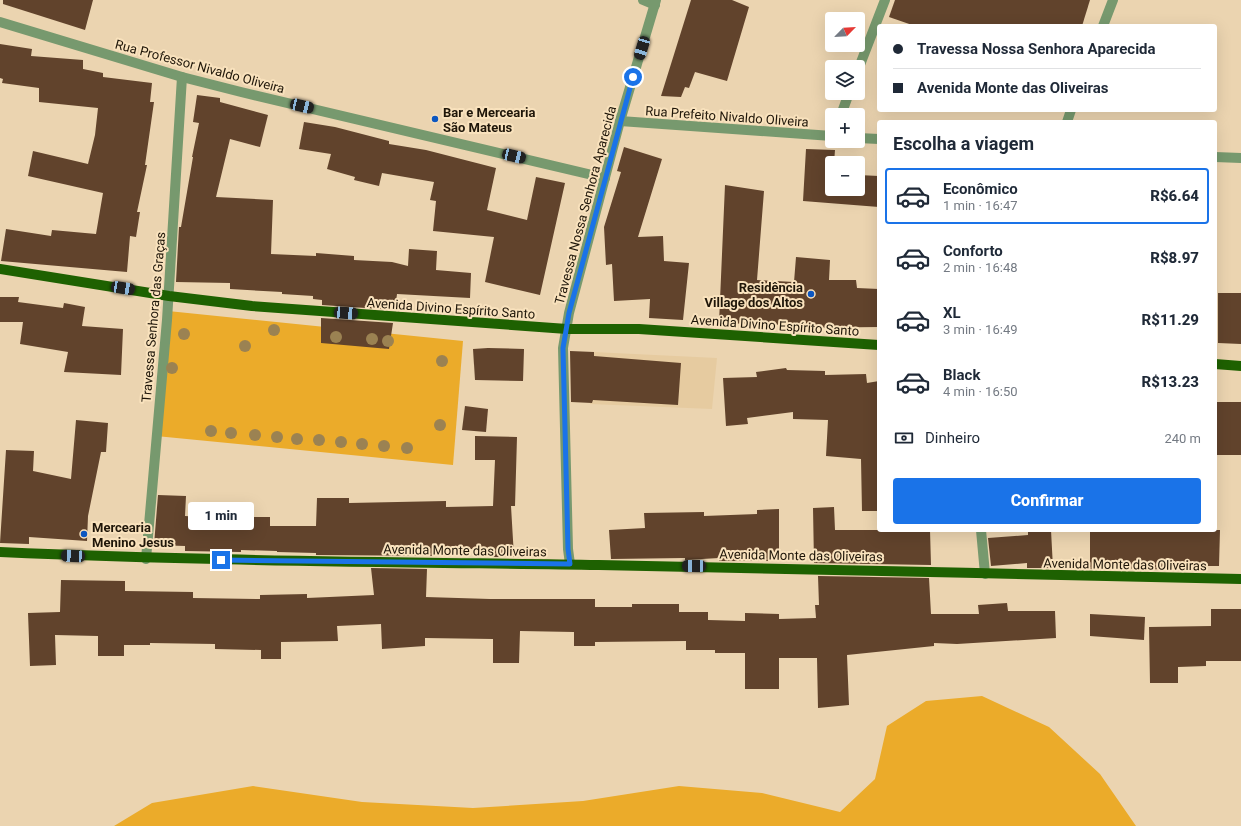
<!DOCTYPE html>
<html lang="pt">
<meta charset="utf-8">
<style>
body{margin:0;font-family:Roboto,sans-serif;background:#f6f6f7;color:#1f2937;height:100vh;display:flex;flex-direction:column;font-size:15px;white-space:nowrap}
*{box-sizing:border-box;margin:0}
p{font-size:13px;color:#747a83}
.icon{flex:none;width:22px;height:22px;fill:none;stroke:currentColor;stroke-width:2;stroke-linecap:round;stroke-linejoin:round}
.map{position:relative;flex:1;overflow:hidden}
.details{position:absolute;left:877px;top:120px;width:340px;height:412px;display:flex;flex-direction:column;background:#fff;border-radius:4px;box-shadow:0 4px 16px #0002}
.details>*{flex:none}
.top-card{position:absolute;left:877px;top:24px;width:340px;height:88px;border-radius:4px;box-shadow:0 4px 16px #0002;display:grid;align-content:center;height:88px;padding:0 16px;background:#fff}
.needle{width:26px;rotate:66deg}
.controls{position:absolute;left:825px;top:12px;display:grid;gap:8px}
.controls a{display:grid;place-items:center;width:40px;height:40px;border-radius:4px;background:#fff;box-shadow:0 4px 16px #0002;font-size:20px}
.end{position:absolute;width:18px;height:18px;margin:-9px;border:5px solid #1a73e8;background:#fff;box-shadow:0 0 0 2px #fff}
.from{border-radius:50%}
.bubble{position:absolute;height:28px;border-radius:4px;background:#fff;box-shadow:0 4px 16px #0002;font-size:13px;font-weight:800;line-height:28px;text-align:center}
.car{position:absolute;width:12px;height:24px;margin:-12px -6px;border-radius:5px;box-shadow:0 0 3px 1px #0007;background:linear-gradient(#222 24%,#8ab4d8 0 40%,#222 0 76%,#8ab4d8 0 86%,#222 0)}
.top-card b{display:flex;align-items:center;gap:14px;height:38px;font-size:15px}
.top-card b+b{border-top:1px solid #e0e1e3}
.top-card i{width:10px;height:10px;background:#1f2937}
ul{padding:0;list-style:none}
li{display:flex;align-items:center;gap:12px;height:56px;margin:0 8px 6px;padding:0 8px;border:2px solid transparent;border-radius:4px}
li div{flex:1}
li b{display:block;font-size:15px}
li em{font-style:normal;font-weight:800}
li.on{border-color:#1a73e8}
li>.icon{width:36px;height:36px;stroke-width:1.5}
h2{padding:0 16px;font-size:18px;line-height:48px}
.pay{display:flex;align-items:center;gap:10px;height:44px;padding:0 16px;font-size:15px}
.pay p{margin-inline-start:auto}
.cta{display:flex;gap:8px;margin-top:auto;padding:8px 16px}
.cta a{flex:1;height:46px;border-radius:4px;background:#1a73e8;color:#fff;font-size:16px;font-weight:800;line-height:46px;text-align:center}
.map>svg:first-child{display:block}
.built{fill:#e6cba0}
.green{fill:#ebab2a}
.building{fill:#61432c}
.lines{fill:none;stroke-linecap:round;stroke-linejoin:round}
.minor{stroke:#77996e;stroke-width:10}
.major{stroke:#1e6101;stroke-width:10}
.tree{fill:#9b8252}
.route{stroke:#1a73e8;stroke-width:5}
.poi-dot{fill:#0c57c1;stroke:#f9e2bd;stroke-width:1.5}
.labels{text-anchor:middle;stroke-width:4;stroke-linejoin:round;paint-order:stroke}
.street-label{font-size:13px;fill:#1f1609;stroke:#f9e2bd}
.poi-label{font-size:13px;font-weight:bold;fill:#1f1609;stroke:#f9e2bd;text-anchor:start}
</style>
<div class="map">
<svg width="1241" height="826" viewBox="0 0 1241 826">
<rect width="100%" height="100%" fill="#ebd4b0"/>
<path class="built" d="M593,352L717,358L712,409L590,404Z"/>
<g class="green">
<path d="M168,311L463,341L453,465L156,436Z"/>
<path d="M982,696L1049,727L1100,774L1136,826H114L152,803L253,786L362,802L473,808L583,801L679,786L762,793L840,812L875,779L887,726L926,701Z"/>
</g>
<g class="building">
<path d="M3,0H93L85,30L3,4Z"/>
<path d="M691,0H732L749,7L727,81L695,72L689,88L685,87L681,97L661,96Z"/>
<path d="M895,0H1090L1082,26H915L889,17Z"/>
<path d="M0,44L32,49L31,56L83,60V69L103,73V77L152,83L150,102H154L145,165H147L137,212H140L136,237L130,236L127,272L1,261L6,229L51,236L52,230L96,234L103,193L28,176L33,151L88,164L95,135L98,108L39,102V88L2,83L3,79L0,78Z"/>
<path d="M197,95L220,98V102L268,115L260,147L230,139L216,197L273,200L271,254L316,256V253L354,256V260L392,262L408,266L409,249L437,251L436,270L471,273L470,298L397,294L395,310L322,305V300L313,299V296L282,294V292L230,289V283L176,282L179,227H181L193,157H192L199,123L193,122Z"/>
<path d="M304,122L335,127L389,141V144L426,150L496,168L487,210L527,220L536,177L565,183L540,295L485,282L494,237L433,231L436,201L430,200L434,182L382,173L379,186L354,180L355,177L327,169L331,154L299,149Z"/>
<path d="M624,147L662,159L638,237L663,236L664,261L689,263L683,320L649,318L650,299L614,301L612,264L606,265L604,227L621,172L617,171Z"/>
<path d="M806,149L835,150L834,163H832V189H858V175L879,176V207L803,201Z"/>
<path d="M725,185L764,191L757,280L794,282L796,257L830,260L829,280H856L857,288L879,289V327L791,328V325L719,323Z"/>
<path d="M1218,293H1241V344L1218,343Z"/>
<path d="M0,297H19L18,302L63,308L64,303L85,307L82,326L123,329L121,375L64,372L68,352L20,344L23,322H0Z"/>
<path d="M321,318L393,323L389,349L321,343Z"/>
<path d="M488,348L524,349L523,381L475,380L473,349Z"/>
<path d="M570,351L594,352V356L681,363L678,405L593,400L592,403L571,402Z"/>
<path d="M786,368L787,370L825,371V375L866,374L867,383L879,381V511H862L861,459L826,456L828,420L793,419V412L747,418L748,424L726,426L723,378L757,377L756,372Z"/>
<rect x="1215" y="402" width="26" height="53"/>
<path d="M465,406L488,409L486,432L462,430Z"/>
<path d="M76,420L108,423L106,452H101L88,516L87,541L29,537V544L0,543L6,450L34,451L33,471L71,479Z"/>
<path d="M475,436L517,437L515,506H511L514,557H493V549H447V556L316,555V553L277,552V551L241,550V552L185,551V546L154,545L158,495L186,496L185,516L246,520V517H270V526H316L317,498H349V503L446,501V507L493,506L495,460H475Z"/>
<path d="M834,507L835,530H930L931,565L814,563L813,508Z"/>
<path d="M779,509V561H719V558L685,560V558L611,559L609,530L645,528L644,513L704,512V516L757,514V510Z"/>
<path d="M1028,530H1051L1053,568H1027V563L991,566L988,538L1028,535Z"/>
<path d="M1090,530H1220L1219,566H1183V570L1113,568V570L1090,569Z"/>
<path d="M371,568L427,569L426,597L490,599H595V607H632V604H679V612H708V620L745,621V613L779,614V619L816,618L815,605H819L818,576L929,578L931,614H979L978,605L1007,603L1008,611H1055L1056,638L957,644L934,643V646L847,655L849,705L818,708L817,658H779V689H745V653H715V650H686V641L595,642V646H574V632L520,631L519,663H493V639L425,638V646L382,649L381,624L337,626L338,641L281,642V659H261V650L215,649V644L150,643V645H124V656H98V636L55,635L56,665L30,666L28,613L60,612L61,580L125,581V591L193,592V598L260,599V595L307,594V598L374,595Z"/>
<path d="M1211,609H1241V661H1206V666L1178,667V683H1150L1149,627L1211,626Z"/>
<path d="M1090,614L1145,617L1144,640L1090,636Z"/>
</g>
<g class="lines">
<g class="minor">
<path d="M643,0L655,5"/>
<path d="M0,22L182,77L241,92L605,178"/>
<path d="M1103,26L1113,0"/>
<path d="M858,70L885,0"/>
<path d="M841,115L849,93"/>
<path d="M620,121L832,136"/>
<path d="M1067,122L1071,110"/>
<path d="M858,138L879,139"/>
<path d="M1215,157L1241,158"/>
<path d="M981,530L985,574"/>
<path d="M146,559L167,320L182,77"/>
<path d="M570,564L568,549L563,348L569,313L620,121L656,0"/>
</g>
<g class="major">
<path d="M0,269L169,296L252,306L567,329H639L879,345"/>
<path d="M1215,364L1241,366"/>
<path d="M0,552C200,561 399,562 599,565C813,568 1027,575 1241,579"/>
</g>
</g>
<g class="tree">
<circle cx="274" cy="330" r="6"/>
<circle cx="184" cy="334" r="6"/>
<circle cx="336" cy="337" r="6"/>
<circle cx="372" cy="339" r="6"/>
<circle cx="388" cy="341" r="6"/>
<circle cx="245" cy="346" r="6"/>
<circle cx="442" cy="361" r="6"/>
<circle cx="172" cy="368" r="6"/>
<circle cx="440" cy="425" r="6"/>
<circle cx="211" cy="431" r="6"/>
<circle cx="231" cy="433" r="6"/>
<circle cx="255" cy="435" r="6"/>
<circle cx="277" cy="437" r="6"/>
<circle cx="297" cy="439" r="6"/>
<circle cx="319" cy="440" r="6"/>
<circle cx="341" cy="442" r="6"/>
<circle cx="362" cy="444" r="6"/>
<circle cx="384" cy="446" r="6"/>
<circle cx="407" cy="448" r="6"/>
</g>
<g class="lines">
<path class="route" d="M221,560L570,564L568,549L563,348L569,313L633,77"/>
</g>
<g class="poi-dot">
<circle cx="435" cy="119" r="4"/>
<circle cx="811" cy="294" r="4"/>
<circle cx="84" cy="534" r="4"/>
</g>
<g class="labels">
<g class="street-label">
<text transform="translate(200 66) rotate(15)" y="5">Rua Professor Nivaldo Oliveira</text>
<text transform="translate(727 116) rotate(4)" y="5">Rua Prefeito Nivaldo Oliveira</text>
<text transform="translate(585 205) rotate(-75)" y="5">Travessa Nossa Senhora Aparecida</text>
<text transform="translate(451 308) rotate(4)" y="5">Avenida Divino Espírito Santo</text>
<text transform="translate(153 317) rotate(-85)" y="5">Travessa Senhora das Graças</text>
<text transform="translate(775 325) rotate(4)" y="5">Avenida Divino Espírito Santo</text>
<text transform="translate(465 550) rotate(1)" y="5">Avenida Monte das Oliveiras</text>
<text transform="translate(801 555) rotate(1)" y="5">Avenida Monte das Oliveiras</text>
<text transform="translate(1125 564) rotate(1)" y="5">Avenida Monte das Oliveiras</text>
</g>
<g class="poi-label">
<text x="443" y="117">Bar e Mercearia<tspan x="443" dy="15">São Mateus</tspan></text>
<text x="803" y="292" text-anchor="end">Residência<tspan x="803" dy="15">Village dos Altos</tspan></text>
<text x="92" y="532">Mercearia<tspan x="92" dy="15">Menino Jesus</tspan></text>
</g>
</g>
</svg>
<div class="controls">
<a><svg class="needle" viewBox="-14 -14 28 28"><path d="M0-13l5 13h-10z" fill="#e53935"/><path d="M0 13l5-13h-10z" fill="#747a83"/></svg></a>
<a><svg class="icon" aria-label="layers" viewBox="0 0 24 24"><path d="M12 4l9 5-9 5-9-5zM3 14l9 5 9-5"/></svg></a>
<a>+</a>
<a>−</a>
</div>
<i class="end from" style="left:633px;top:77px"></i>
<i class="end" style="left:221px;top:560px"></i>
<div class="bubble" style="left:188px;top:502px;width:66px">1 min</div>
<i class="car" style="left:642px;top:48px;rotate:197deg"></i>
<i class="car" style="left:302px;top:106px;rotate:103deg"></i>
<i class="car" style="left:514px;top:156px;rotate:103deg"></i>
<i class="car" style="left:123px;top:288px;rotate:99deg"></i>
<i class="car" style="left:346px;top:313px;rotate:94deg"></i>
<i class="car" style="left:73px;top:556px;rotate:273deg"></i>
<i class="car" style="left:694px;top:566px;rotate:271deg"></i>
<div class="top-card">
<b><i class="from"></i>Travessa Nossa Senhora Aparecida</b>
<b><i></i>Avenida Monte das Oliveiras</b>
</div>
<section class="details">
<h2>Escolha a viagem</h2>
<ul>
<li class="on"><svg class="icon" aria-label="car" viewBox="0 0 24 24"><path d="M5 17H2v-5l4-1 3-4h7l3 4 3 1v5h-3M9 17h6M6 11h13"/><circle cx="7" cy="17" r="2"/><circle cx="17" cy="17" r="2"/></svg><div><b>Econômico</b><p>1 min · 16:47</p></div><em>R$6.64</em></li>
<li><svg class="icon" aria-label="car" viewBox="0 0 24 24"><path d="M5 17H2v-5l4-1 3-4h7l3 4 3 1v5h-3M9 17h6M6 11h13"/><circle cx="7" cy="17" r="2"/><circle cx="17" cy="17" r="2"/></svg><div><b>Conforto</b><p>2 min · 16:48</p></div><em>R$8.97</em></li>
<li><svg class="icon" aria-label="car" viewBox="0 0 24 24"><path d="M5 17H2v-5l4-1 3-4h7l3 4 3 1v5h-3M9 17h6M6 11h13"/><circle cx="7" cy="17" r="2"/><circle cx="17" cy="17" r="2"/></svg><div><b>XL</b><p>3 min · 16:49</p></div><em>R$11.29</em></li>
<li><svg class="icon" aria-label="car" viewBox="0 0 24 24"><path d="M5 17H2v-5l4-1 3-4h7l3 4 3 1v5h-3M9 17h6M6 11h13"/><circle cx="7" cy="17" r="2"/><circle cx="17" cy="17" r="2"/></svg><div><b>Black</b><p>4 min · 16:50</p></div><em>R$13.23</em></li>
</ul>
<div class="pay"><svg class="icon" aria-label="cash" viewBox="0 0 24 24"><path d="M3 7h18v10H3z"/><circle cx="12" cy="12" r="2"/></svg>Dinheiro<p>240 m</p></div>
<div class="cta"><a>Confirmar</a></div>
</section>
</div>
